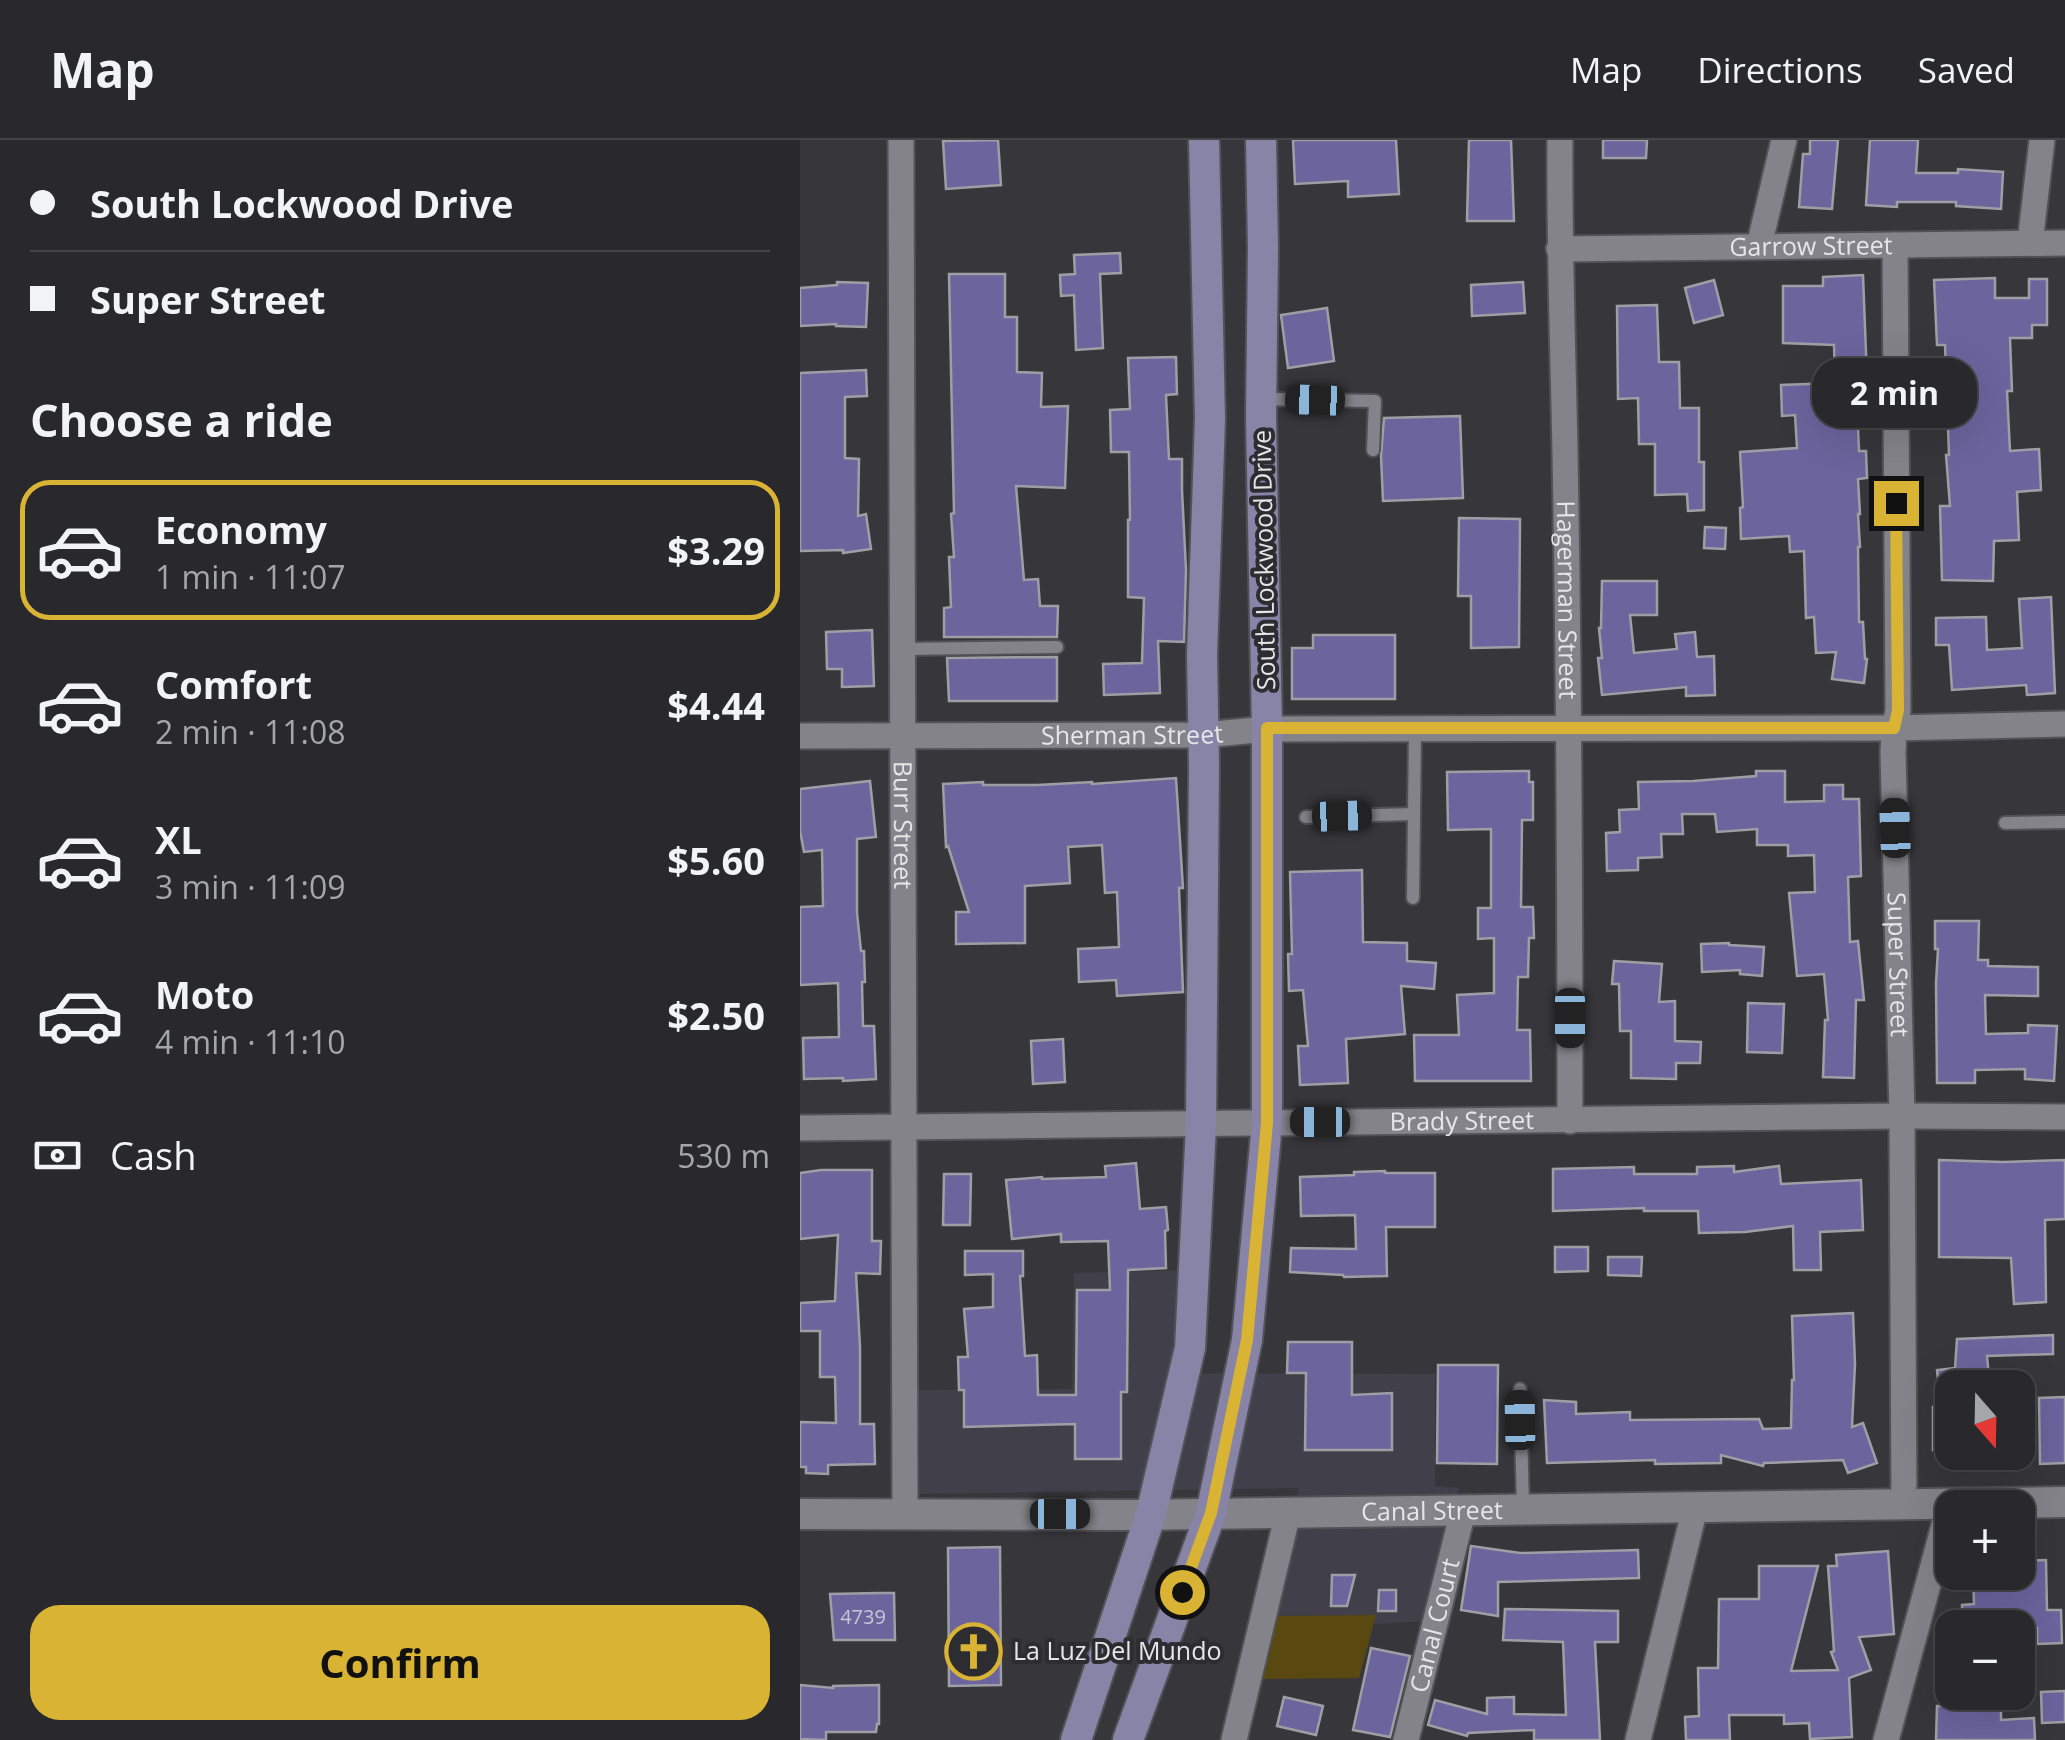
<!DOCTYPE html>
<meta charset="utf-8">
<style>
body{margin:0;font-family:"Open Sans",sans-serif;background:#353438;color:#f1f3f6;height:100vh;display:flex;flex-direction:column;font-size:38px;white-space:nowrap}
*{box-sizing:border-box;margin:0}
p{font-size:32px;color:#a5a6a9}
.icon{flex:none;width:55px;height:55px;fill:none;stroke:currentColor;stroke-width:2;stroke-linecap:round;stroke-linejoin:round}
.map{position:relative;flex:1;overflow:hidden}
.panel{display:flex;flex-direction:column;background:#29282c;width:800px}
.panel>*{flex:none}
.banner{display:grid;align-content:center;height:220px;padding:0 30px;background:#29282c}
.needle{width:65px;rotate:160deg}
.tools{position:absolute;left:1135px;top:1230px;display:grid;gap:20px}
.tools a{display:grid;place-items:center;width:100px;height:100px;border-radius:20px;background:#29282c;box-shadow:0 10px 40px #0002,0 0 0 2px #454448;font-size:50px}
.end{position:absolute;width:45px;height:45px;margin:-22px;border:12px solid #d9b334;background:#111;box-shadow:0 0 0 5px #111}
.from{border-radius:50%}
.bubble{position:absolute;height:70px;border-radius:30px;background:#29282c;box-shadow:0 10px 40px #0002,0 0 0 2px #454448;font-size:32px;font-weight:700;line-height:70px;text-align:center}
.car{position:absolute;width:30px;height:60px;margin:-30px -15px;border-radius:12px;box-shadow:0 0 8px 2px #0007;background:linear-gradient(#222 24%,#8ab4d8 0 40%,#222 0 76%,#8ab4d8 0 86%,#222 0)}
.banner b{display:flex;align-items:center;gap:35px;height:95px;font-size:38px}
.banner b+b{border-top:2px solid #454448}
.banner i{width:25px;height:25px;background:#f1f3f6}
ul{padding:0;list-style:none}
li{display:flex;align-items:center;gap:30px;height:140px;margin:0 20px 15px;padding:0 10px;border:5px solid transparent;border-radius:30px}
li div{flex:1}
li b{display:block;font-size:38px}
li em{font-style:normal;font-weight:700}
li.active{border-color:#d9b334}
li>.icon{width:90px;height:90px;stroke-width:1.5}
h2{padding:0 30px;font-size:45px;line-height:120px}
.pay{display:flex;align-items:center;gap:25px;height:110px;padding:0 30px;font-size:38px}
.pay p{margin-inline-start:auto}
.button{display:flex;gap:20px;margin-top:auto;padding:20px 30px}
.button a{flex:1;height:115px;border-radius:30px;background:#d9b334;color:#111;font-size:40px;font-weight:700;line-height:115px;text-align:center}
header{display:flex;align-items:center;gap:60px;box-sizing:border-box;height:140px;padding:0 50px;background:#29282c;border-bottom:2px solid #454448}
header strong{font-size:48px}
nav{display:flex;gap:55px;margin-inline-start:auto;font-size:35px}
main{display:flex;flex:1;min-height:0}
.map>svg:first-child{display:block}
.built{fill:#403f4a}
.green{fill:#594911}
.building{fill:#6b649d;stroke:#9e9ea4;stroke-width:2.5}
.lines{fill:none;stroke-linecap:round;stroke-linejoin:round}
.service-casing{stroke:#525256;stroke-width:16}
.minor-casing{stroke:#525256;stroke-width:29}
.tertiary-casing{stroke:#525256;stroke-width:34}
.secondary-casing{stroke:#525256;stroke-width:34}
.service{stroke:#838389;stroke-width:12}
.minor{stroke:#838389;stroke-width:25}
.tertiary{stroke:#838389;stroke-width:30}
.secondary{stroke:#8884a8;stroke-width:30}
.route{stroke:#d9b334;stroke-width:12}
.labels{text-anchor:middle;stroke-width:8;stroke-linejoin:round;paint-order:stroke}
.number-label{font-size:20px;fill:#c7c6d6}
.street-label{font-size:25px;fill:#e6e6e9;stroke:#2c2c31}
.poi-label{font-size:25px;fill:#e6e6e9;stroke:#2c2c31;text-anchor:start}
</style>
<header>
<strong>Map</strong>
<nav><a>Map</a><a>Directions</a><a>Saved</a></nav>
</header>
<main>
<section class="panel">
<div class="banner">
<b><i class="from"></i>South Lockwood Drive</b>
<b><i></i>Super Street</b>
</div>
<h2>Choose a ride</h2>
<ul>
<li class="active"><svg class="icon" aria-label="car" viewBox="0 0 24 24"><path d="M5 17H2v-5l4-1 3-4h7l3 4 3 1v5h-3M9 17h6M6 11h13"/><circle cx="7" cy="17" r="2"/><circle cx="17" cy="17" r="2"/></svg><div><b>Economy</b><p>1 min · 11:07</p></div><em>$3.29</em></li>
<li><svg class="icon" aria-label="car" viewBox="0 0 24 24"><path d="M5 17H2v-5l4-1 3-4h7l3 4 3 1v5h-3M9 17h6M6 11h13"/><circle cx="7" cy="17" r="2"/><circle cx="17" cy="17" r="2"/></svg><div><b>Comfort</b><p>2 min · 11:08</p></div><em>$4.44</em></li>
<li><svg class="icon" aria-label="car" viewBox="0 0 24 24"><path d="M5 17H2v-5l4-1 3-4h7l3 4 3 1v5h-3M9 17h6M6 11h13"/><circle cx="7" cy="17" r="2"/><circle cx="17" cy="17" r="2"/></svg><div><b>XL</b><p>3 min · 11:09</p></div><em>$5.60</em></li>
<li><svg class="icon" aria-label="car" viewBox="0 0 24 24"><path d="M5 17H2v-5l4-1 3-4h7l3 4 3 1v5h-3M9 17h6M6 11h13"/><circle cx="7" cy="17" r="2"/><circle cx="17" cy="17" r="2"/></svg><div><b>Moto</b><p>4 min · 11:10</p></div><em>$2.50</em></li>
</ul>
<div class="pay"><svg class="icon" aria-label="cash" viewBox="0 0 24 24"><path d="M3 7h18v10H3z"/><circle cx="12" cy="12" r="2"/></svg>Cash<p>530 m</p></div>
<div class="button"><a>Confirm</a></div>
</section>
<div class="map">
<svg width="1265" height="1600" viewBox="0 0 1265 1600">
<rect width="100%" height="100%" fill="#37363b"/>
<path class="built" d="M389,1130L373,1233L635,1234V1346L659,1348L631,1481L574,1484L575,1475L477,1476L499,1348L120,1354L119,1250L272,1249L274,1133Z"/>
<path class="green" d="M576,1475L559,1538L458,1539L477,1476Z"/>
<g class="building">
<path d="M198,0L201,45L146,49L143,1Z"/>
<path d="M493,0H596L599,54L548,57V41L495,44Z"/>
<path d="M669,0H711L714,81H667Z"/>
<path d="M803,0H847L846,18H803Z"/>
<path d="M1010,0H1038L1032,69L999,67L1003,14H1010Z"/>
<path d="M1070,0H1118L1116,33H1158V29L1203,32L1201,69L1156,66V62H1097V67L1066,65Z"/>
<path d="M320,113L321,133L300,134L303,208L276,210L274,155L261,156L260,135L275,134L274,115Z"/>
<path d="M149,134H205V177H217V232L242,233L241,267L268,266L265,348L216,346L224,440L238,439L240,466H258L257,497H144V468L151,467L149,417H154L151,374L154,373Z"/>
<path d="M1063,135L1067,239H1056L1059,311H1066L1067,338L1058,339L1060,374H1058L1060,407H1058L1059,482H1063L1065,519H1067L1064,543L1032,539L1036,512L1016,513L1014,477L1006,478L1004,411L990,412L989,396L941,399L940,368L943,367L940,312L997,308L995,275L982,276L981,245L1035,243L1034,205L983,203V146H1023V137Z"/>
<path d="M1195,138V158H1229V139H1247V185H1232V198H1210L1212,251H1207L1210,311L1239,309L1241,350L1217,352L1219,400L1194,401L1193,441L1142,440L1140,366H1150L1146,315H1149L1145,205H1137L1134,140Z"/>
<path d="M914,140L923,175L894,183L885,148Z"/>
<path d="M37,142L68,143L66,187L36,186V184L0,186V148L37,145Z"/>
<path d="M723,142L725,173L672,176L671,145Z"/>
<path d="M857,165L859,222H879L880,268H899V322H904V370L888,371L887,354L855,355V304H839L838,258L818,259L817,166Z"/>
<path d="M527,168L534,221L488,228L481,175Z"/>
<path d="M376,217L377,254L366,255L369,319H382V350L386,430L384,502L358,501L360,553L304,555L303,524L342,523L344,458L328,457V380H330L329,312H311L310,270L330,269L328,218Z"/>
<path d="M66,230L67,256L45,257V318L59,319L58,376L66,374L71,409L43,413V410L0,411V233Z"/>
<path d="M660,276L663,358L583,361L581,316L584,278Z"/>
<path d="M659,378L720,379L719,507L671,508V456H658Z"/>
<path d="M905,387L926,388L925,409L904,408Z"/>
<path d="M802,441H857V475H830L834,513L877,509L875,494L895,492L897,517L914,516L915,555L886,556V547L802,555L798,518H802L799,488H801Z"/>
<path d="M1251,457L1255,553L1227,555L1226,545L1152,550L1149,505H1136V478L1186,477L1187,510L1222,508L1219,459Z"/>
<path d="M72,490L74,546L42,547V529H27L26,492Z"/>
<path d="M513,495H595V559H492V508H513Z"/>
<path d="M257,517V561H149L147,518Z"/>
<path d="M729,631V642H733V680H722L721,767H733L734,798H729L728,837H718L717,890H730L731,941H615L614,895H659L657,855L694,853V798L678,799V768H691V689L648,690L647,632Z"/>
<path d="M956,631H985V662L1024,661V645H1043V659H1059L1061,736L1048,737L1050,802L1058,801L1064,860H1056L1054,938L1023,937L1025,880H1028L1024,834L997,836L989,753L1015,752L1014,715L988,716V705H957V689L917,692L915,674H882L883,694H861L862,717L838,718V730L807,731L806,693L820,692L819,670L839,669L838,642L893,641L956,636Z"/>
<path d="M376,638L383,748H379L383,852L317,856L316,840L279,842L278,809L319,807L317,752L305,753L302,705L268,707L270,743L225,746V803L156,804V772H169L148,706L146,707L143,644L183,642V645H237L292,642V644Z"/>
<path d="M70,641L76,697L57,699V773L61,811H64L65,842H62L63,886H74L76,939L43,941V938L4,939L3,898L39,897L38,843L0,845V767L23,766L22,710L4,712L0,691V649Z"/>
<path d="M562,730L563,802L607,803V821L636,823L634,849L601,846L605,894L546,899L548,943L500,945L498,906H508L503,850L489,851L488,814H492L490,732Z"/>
<path d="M1135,781H1179L1178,820H1188V826L1238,827V856L1185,855L1186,894L1228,893V885L1257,886L1254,941L1225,939V929L1175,930V943H1137L1136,843L1138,809H1135Z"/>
<path d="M929,803V805L964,807L962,836L940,834V830L902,832L901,804Z"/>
<path d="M814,821L862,824L859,862L875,861V901L901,902L900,923H876V939L831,938V891H820L819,844H812Z"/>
<path d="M948,863L984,864L982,913L947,912Z"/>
<path d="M263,899L265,942L233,944L231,901Z"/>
<path d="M1139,1020L1203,1022L1265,1020V1079L1245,1080L1246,1162L1214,1164L1211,1118L1139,1117Z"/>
<path d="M336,1023L340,1069L366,1067L368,1090L365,1091L366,1128L328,1130L327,1252H321V1319H275V1284L164,1287V1250H159L158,1217H168L164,1169L193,1167V1134L165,1135V1111H223V1136H220L225,1216L237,1215L238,1255H276L277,1150H310L308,1101L261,1102V1094L212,1099L206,1040L242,1037V1039L306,1037L305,1026Z"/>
<path d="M934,1026V1032L979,1026L981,1044L1061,1040L1063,1090L1020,1092L1021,1130H994L993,1086L945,1092L899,1093L898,1071H844V1068L753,1071V1029L834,1027V1034H897V1027Z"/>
<path d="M21,1030H72V1101H81L80,1134L56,1133L60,1207V1284H74L75,1324L28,1325V1334L6,1333V1327H0V1282L36,1283L35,1237H20V1191H0V1163L35,1161L38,1095L0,1099V1033Z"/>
<path d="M585,1031V1033H635V1087H586L587,1136L544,1137L543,1135L490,1132L491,1108L556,1109L555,1075L501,1076L500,1037L554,1035V1032Z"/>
<path d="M144,1034H171L170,1085H143Z"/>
<path d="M755,1107H788V1131L755,1132Z"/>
<path d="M808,1117H842L841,1136L808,1135Z"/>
<path d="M1053,1173L1055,1224L1052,1287L1063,1283L1077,1323L1048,1333L1043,1320L964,1323L963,1326L921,1315V1323L855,1324V1320L747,1323L744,1260L776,1262V1274L830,1272V1280L959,1279L963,1289L991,1288L992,1240H994L992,1176Z"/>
<path d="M1253,1195V1214L1187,1216L1190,1248H1139L1137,1230L1155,1228L1157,1199Z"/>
<path d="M488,1202H552V1255L592,1253V1310H505L506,1233H487Z"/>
<path d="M638,1225H698L697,1324L637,1323Z"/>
<path d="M1265,1257V1323L1240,1324L1239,1258Z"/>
<rect x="1133" y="1267" width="19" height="43"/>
<path d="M671,1406L720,1413L838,1410L839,1438L698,1442V1476L661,1470Z"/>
<path d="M200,1407L201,1545L149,1546L148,1408Z"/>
<path d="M1088,1411L1094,1494L1059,1497L1071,1530L1049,1538L1052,1597L1010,1599L1009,1583L984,1584V1575H929L930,1600H886L885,1577L899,1576L898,1528H918L919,1459H959V1426H1018L991,1531L1038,1530L1031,1512L1034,1511L1028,1426H1037L1036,1415Z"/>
<path d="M1246,1420L1247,1470H1261L1262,1503L1237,1504V1488H1162V1465L1174,1464L1173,1432H1218V1421Z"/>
<path d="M532,1435H555L547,1466H531Z"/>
<path d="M579,1450H596V1471H578Z"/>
<path d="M79,1453H94L95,1500H34L30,1454Z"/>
<path d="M705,1469L818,1471V1502H795L800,1600H734V1590L668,1593L667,1596L628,1585L635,1560L687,1574V1558L714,1557V1574L766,1575L763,1502L703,1500Z"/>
<path d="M571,1508L610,1516L590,1597L553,1590Z"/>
<path d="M0,1545L33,1548V1546L79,1545V1584H77L76,1592H26V1600L0,1599Z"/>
<path d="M1265,1551V1582L1242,1583L1241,1552Z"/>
<path d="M484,1557L523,1566L516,1595L477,1586Z"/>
<path d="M1201,1565V1580L1234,1578L1235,1600H1136L1137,1566Z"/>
</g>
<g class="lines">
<defs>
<g id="service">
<path d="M463,259L575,261L573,310"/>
<path d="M101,509L257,507"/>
<path d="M506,677L614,674"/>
<path d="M1205,683L1265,682"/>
<path d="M613,758L615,589"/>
<path d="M720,1249L723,1368"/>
</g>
<g id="minor">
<path id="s1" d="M101,0L105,1372"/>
<path id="s2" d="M760,0C759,104 763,208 765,312C769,535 770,758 770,981"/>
<path d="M1230,103L1242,0"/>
<path id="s3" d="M1095,105L1098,571L1094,588L1093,613L1102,976L1104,1364"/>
<path d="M959,106L984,0"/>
<path id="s4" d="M759,109L1265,103"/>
<path id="s5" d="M0,596L404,595L467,589L1094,588L1265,584"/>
<path id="s6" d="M0,988L1102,976L1265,977"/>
<path d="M434,1600L488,1373"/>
<path id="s7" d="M606,1600L663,1371"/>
<path d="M838,1600L895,1368"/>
<path d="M1086,1600L1150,1363"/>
</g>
<g id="tertiary">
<path id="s8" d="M0,1374L333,1375L1265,1362"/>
</g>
<g id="secondary">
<path d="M276,1600L351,1374L390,1208L401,985L404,625L402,515L410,279L404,0"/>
<path d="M328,1600L411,1373L447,1200L467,983V589L461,277L463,108L461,0"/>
</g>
</defs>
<use href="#service" class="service-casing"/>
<use href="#minor" class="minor-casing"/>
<use href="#tertiary" class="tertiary-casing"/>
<use href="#secondary" class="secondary-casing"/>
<use href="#service" class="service"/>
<use href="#minor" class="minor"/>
<use href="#tertiary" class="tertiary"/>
<use href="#secondary" class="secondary"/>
</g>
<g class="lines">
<path class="route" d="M382,1452L411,1373L447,1200L467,983V588H1094L1098,570L1096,363"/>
</g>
<defs>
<symbol id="church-ring" viewBox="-11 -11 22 22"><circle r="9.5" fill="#2c2c31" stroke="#d9b334" stroke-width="1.5"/><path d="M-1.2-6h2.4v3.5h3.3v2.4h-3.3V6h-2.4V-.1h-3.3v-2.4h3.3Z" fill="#d9b334"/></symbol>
</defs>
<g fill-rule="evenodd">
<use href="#church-ring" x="142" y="1480" width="63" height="63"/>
</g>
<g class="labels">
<g class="number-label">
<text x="63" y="1484">4739</text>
</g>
<g class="street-label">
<text dy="9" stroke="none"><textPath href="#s4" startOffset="252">Garrow Street</textPath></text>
<text transform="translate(464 420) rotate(-91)" y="9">South Lockwood Drive</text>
<text dy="9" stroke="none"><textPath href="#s2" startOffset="460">Hagerman Street</textPath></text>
<text dy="9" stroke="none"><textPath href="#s5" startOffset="332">Sherman Street</textPath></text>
<text dy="9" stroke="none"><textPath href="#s1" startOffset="685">Burr Street</textPath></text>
<text dy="9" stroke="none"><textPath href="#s3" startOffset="720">Super Street</textPath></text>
<text dy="9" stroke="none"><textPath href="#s6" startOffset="662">Brady Street</textPath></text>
<text dy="9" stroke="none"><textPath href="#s8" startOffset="632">Canal Street</textPath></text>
<text dy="9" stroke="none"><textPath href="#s7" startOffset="118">Canal Court</textPath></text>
</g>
<g class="poi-label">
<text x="213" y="1520">La Luz Del Mundo</text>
</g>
</g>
</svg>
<div class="tools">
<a><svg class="needle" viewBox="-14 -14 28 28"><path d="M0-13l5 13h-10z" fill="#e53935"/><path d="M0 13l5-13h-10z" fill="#a5a6a9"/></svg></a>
<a>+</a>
<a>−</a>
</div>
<i class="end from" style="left:382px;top:1452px"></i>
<i class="end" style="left:1096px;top:363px"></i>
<div class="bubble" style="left:1012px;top:218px;width:165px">2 min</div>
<i class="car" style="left:515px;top:260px;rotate:272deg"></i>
<i class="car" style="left:542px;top:676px;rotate:88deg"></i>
<i class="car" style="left:1095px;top:688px;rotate:358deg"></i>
<i class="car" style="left:770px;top:878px;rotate:180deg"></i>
<i class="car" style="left:520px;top:982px;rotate:270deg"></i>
<i class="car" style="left:720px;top:1280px;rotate:359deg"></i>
<i class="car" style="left:260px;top:1374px;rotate:90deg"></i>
</div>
</main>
